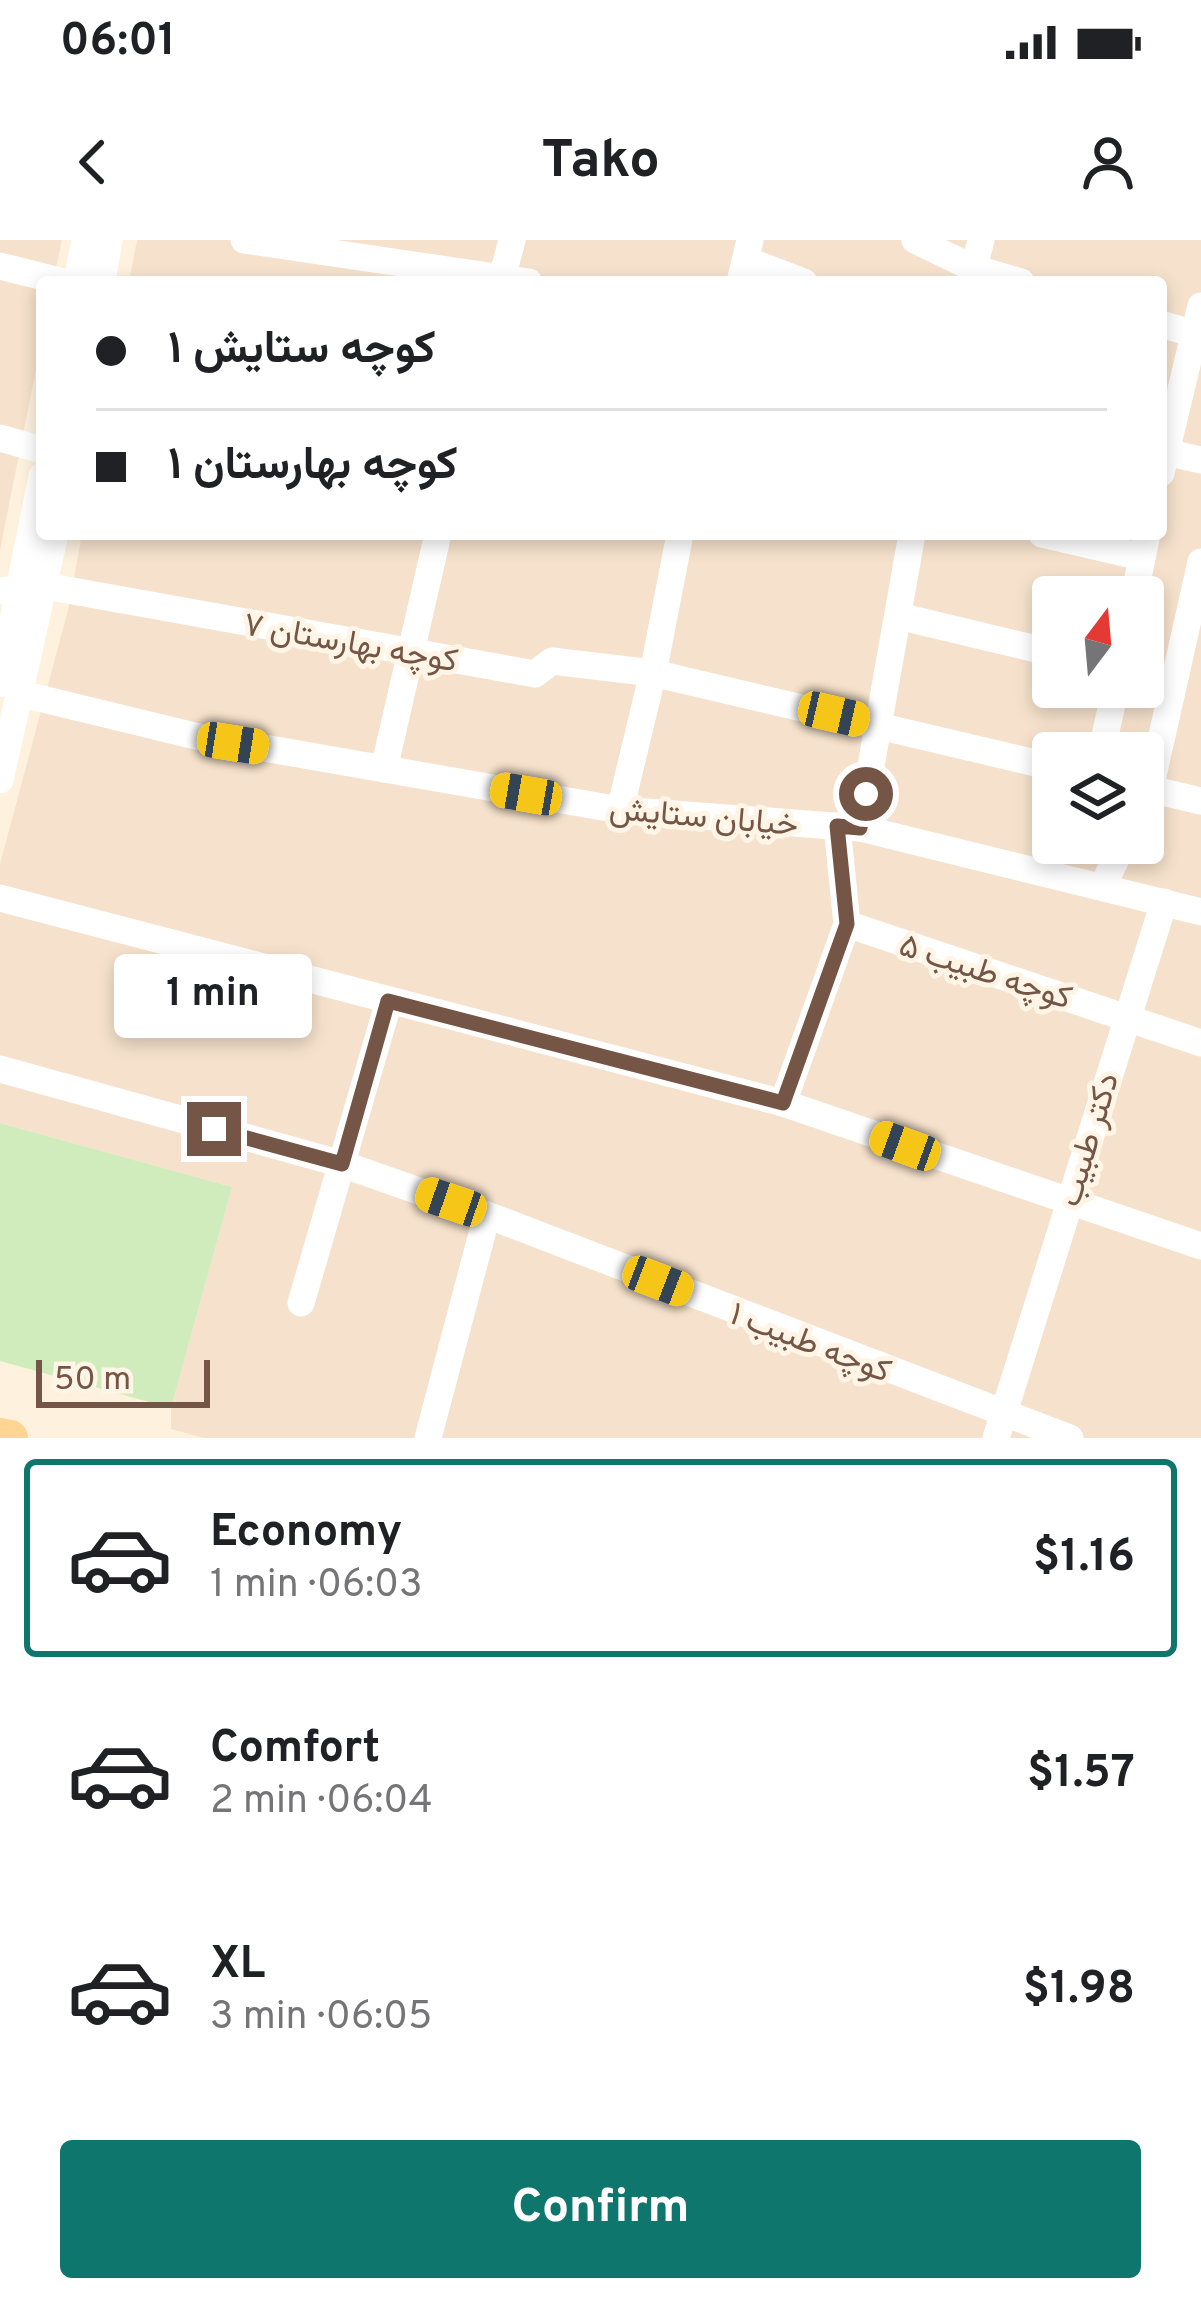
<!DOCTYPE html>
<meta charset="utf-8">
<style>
body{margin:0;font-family:Overpass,Vazirmatn,sans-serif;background:#f2f2f2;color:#202124;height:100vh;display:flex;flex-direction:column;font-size:45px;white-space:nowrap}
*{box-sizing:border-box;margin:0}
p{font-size:39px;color:#757577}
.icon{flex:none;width:66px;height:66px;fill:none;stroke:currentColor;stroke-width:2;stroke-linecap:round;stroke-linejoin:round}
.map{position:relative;height:1198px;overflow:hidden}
.sheet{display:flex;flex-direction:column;background:#fff;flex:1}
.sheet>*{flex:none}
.top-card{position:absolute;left:36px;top:36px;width:1131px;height:264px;border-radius:12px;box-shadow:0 6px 18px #0003;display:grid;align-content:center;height:264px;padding:0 60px;background:#fff}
.needle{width:78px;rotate:16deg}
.fabs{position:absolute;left:1032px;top:336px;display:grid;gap:24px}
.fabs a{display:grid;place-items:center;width:132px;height:132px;border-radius:12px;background:#fff;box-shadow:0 6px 18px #0003;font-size:60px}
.scale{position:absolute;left:36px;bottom:30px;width:174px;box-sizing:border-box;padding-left:12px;border:6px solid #755545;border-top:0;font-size:33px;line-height:42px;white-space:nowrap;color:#755545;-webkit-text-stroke:9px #fff5e6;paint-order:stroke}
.end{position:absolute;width:54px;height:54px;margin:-27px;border:15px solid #755545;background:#fff;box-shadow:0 0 0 6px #fff}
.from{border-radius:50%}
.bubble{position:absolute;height:84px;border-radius:12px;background:#fff;box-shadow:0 6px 18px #0003;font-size:39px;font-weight:700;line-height:84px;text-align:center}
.car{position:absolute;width:36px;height:72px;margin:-36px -18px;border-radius:15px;box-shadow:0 0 9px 3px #0007;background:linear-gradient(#f5c518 24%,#345 0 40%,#f5c518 0 76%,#345 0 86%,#f5c518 0)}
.top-card b{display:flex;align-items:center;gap:42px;height:114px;font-size:45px}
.top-card b+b{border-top:3px solid #e0e0e0}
.top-card i{width:30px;height:30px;background:#202124}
ul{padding:21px 0 0;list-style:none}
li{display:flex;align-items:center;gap:36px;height:198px;margin:0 24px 18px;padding:0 36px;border:6px solid transparent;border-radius:12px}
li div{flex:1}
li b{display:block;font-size:45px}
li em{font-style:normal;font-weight:700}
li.on{border-color:#0f766e}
li>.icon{width:108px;height:108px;stroke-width:1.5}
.cta{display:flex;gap:24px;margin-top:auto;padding:24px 60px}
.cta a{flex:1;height:138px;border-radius:12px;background:#0f766e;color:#fff;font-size:48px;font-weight:700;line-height:138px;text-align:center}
.status{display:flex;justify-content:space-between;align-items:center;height:84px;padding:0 60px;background:#fff;direction:ltr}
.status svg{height:33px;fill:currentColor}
header{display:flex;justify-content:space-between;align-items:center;height:156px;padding:0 60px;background:#fff;font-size:54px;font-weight:700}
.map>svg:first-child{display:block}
.residential{fill:#f6e2cc;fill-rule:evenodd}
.park{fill:#d0ecbc}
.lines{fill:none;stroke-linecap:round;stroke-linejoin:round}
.minor{stroke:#fff;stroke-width:27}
.major{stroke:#ffd594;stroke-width:36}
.route{stroke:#755545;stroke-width:15}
.labels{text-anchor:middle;stroke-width:10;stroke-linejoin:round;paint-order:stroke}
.street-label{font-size:33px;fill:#755545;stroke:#fff5e6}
</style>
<div class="status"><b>06:01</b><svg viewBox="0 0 49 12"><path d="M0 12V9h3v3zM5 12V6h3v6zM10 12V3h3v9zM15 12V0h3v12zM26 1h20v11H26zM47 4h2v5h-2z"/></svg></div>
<header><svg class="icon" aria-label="back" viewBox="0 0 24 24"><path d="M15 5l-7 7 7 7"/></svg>Tako<svg class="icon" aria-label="person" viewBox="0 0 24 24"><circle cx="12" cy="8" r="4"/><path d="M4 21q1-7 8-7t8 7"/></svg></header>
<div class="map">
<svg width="1201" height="1198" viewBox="0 0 1201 1198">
<rect width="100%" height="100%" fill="#fef1de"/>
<g class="residential">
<path d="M0,0H62L53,42H42V99L0,310Z"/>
<path d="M137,0H1201V1198H204L171,1189V1168L232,947L0,883V624L68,370L82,294H1161V42H129ZM1053,357H1143V447H1053ZM1053,513H1143V603H1053Z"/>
</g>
<path class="park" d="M0,883L232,947L171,1168L0,1121Z"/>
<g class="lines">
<g class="minor">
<path d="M244,0L529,42"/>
<path d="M915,0L973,28L1021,42"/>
<path d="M746,20L804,42"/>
<path d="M0,26L64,42"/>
<path d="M77,42L85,0"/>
<path d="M102,42L109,0"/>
<path d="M501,42L512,0"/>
<path d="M740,42L750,0"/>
<path d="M970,42L981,0"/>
<path d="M1161,84L1201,96"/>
<path d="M0,198L42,210"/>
<path d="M1161,211L1201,220"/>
<path d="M1161,233L1201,66"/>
<path d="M1042,294L1142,317"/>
<path d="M0,351L45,346L535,434L552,421L653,433L1053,527"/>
<path d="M1134,357L1147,294"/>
<path d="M898,376L1053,413"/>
<path d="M0,444L42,236"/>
<path d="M22,454L195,496L620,570L860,588L1201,672"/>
<path d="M1101,513L1116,447"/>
<path d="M384,529L438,294"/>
<path d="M0,540L55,294"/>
<path d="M1150,549L1201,561"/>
<path d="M1143,563L1150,549L1201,322"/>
<path d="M620,570L653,433L680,294"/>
<path d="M860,588L912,294"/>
<path d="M1102,647L1124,603"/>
<path d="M0,658L783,863L1201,1006"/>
<path d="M847,684L1201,803"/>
<path d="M0,829L342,924L487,975L1070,1198"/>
<path d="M783,863L847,684L837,586"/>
<path d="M301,1063L389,761"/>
<path d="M428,1198L487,975"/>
<path d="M996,1198L1164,662"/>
</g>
<path class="major" d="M0,1196L10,1198"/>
</g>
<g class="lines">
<path class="route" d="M214,889L342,924L388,761L783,863L847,684L837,586L860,588L866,554"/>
</g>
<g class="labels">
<g class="street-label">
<text transform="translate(351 401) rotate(10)" y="12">کوچه بهارستان ۷</text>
<text transform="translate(704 575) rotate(5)" y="12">خیابان ستایش</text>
<text transform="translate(986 730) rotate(18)" y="12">کوچه طبیب ۵</text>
<text transform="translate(1087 899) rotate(-73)" y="12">دکتر طبیب</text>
<text transform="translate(811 1101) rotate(21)" y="12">کوچه طبیب ۱</text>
</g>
</g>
</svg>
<div class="fabs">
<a><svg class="needle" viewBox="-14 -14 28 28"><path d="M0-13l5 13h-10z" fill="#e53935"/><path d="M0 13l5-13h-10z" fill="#757577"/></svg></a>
<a><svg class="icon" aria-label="layers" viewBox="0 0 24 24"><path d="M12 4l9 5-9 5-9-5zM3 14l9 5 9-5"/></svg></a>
</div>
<div class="scale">50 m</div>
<i class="end from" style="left:866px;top:554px"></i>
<i class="end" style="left:214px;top:889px"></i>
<div class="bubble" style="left:114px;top:714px;width:198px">1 min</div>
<i class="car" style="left:834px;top:474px;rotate:103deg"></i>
<i class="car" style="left:233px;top:503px;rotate:99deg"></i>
<i class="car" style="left:526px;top:554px;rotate:280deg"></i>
<i class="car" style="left:905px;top:906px;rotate:290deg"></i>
<i class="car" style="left:451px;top:962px;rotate:289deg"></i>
<i class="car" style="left:658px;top:1041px;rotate:111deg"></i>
<div class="top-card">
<b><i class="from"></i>کوچه ستایش ۱</b>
<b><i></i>کوچه بهارستان ۱</b>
</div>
</div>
<section class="sheet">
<ul>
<li class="on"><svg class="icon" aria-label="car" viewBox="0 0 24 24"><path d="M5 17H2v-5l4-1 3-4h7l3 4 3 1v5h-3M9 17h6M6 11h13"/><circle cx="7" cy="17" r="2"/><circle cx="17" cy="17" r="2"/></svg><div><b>Economy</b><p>1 min · 06:03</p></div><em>$1.16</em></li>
<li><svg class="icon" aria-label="car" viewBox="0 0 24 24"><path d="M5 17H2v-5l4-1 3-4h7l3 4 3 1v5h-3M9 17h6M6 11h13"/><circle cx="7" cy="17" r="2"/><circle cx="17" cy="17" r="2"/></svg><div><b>Comfort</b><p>2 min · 06:04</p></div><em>$1.57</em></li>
<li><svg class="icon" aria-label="car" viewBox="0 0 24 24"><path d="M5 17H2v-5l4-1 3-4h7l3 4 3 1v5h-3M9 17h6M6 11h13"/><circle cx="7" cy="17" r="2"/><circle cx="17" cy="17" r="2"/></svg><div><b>XL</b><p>3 min · 06:05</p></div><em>$1.98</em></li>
</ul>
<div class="cta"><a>Confirm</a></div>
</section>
